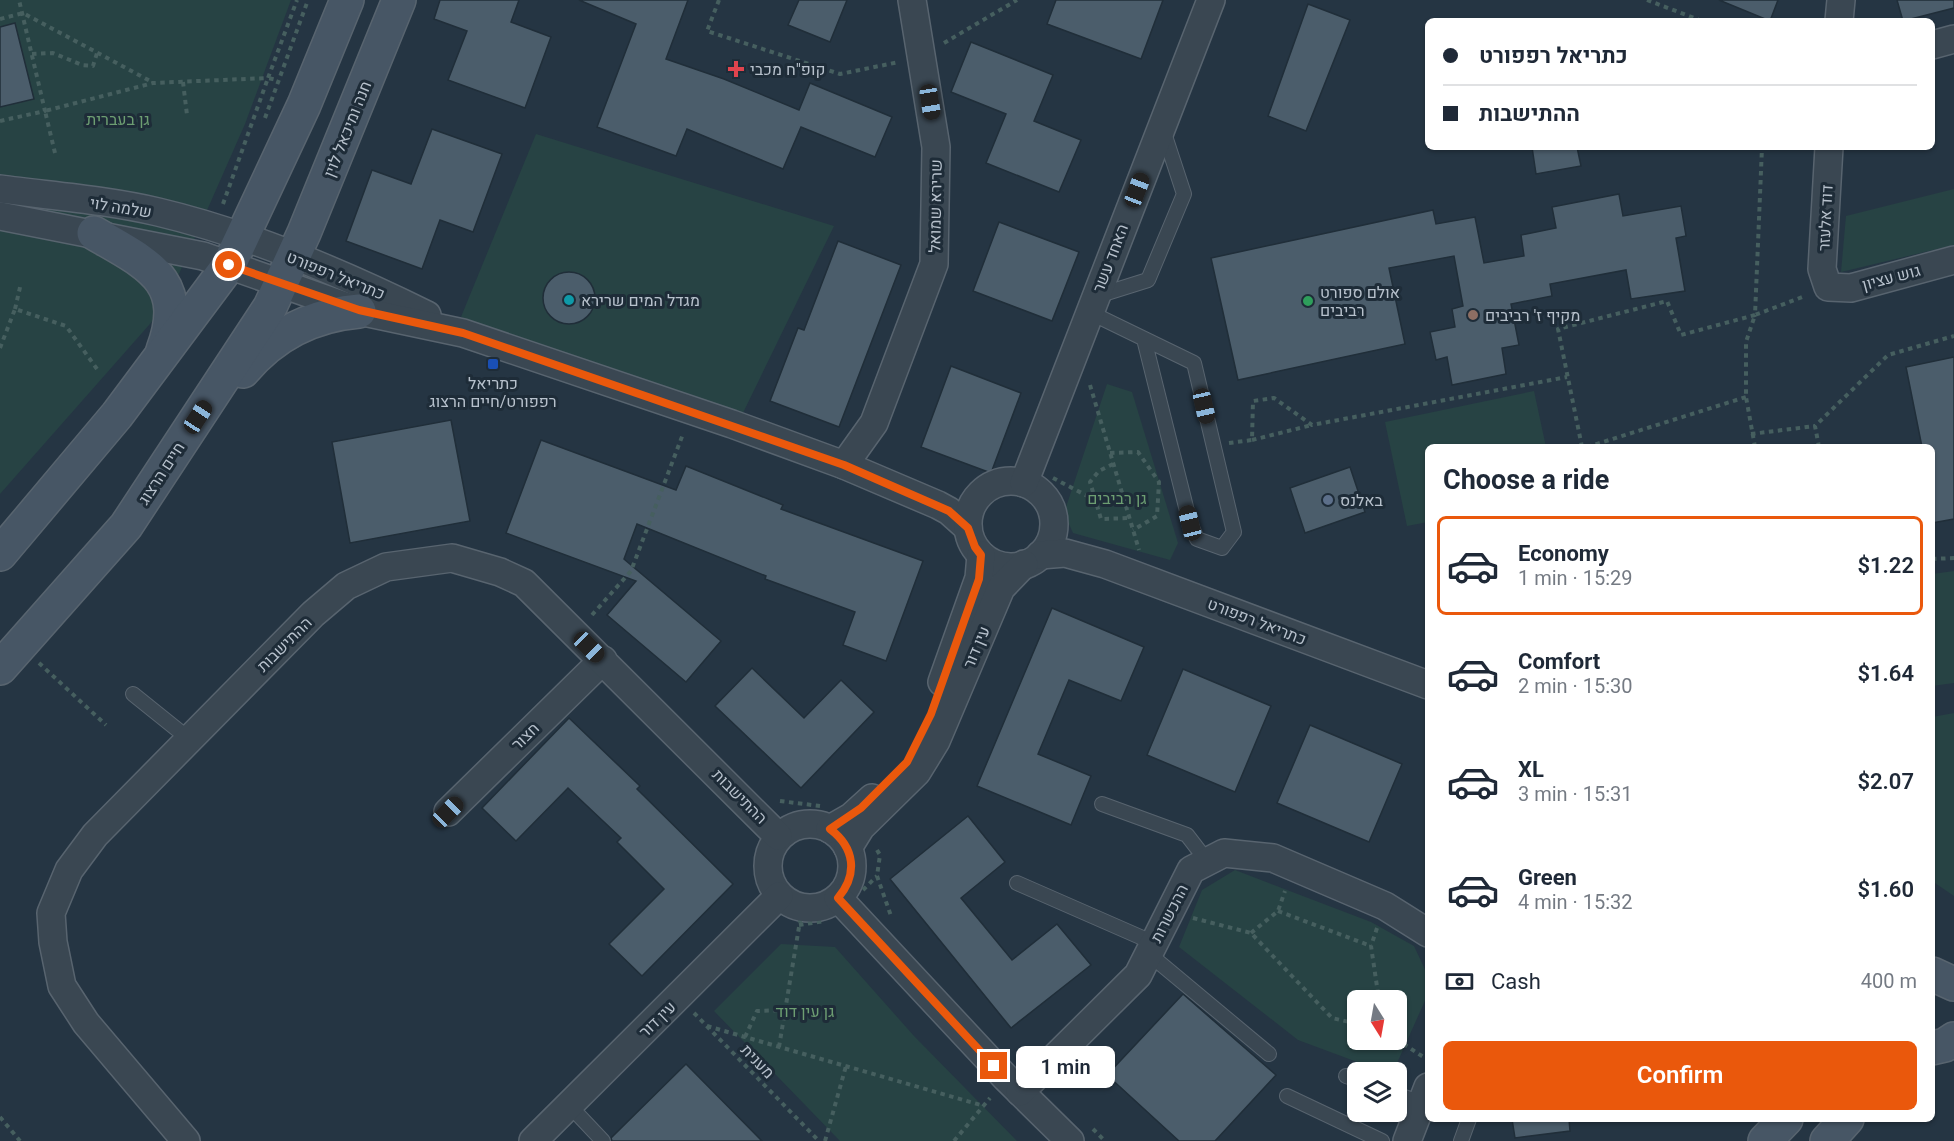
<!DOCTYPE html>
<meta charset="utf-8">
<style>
body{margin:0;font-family:Roboto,Heebo,sans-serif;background:#f2f2f3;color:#1f2937;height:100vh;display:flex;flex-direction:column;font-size:22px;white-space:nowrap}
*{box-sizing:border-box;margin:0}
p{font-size:20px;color:#747a83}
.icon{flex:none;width:33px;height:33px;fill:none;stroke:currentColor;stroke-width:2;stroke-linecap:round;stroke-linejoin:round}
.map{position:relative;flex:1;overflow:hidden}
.drawer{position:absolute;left:1425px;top:444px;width:510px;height:678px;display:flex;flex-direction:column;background:#fff;border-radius:9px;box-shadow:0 2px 4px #0004}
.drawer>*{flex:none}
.top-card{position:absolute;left:1425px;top:18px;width:510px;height:132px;border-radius:9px;box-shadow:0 2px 4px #0004;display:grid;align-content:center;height:132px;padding:0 18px;background:#fff}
.needle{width:39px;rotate:169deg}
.buttons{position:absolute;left:1347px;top:990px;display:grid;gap:12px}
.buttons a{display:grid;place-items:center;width:60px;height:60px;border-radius:9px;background:#fff;box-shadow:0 2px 4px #0004;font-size:30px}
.end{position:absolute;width:27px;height:27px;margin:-14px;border:8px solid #ea580c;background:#fff;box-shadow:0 0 0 3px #fff}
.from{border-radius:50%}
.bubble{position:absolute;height:42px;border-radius:9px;background:#fff;box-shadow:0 2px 4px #0004;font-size:20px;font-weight:600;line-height:42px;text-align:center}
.car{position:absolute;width:18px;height:36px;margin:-18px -9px;border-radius:8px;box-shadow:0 0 4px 2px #0007;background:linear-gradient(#222 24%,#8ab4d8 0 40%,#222 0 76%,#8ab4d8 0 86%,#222 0)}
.top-card b{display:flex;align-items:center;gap:21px;height:57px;font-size:22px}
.top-card b+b{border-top:2px solid #e0e1e3}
.top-card i{width:15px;height:15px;background:#1f2937}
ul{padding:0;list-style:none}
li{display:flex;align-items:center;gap:18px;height:99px;margin:0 12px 9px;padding:0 6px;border:3px solid transparent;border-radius:9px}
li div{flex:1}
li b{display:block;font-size:22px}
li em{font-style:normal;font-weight:600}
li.current{border-color:#ea580c}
li>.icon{width:54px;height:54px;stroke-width:1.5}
h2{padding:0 18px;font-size:27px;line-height:72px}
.pay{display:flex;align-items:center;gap:15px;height:66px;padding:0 18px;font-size:22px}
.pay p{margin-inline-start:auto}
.cta{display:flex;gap:12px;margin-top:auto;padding:12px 18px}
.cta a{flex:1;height:69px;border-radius:9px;background:#ea580c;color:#fff;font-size:24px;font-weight:600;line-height:69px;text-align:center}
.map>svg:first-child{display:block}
.green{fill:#274344;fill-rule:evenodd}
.building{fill:#4b5d6b;stroke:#202e39;stroke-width:1.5}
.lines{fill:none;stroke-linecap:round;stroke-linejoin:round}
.lane-casing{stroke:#58646f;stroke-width:16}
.street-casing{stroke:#58646f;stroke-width:30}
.secondary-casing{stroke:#58646f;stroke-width:36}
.path{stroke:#465f5f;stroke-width:4;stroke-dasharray:4.5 4.5;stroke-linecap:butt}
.lane{stroke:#3a4752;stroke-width:14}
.street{stroke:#3a4752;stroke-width:27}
.secondary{stroke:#475665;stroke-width:33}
.route{stroke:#ea580c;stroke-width:8}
.health-dot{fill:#e0444e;stroke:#1e2c38;stroke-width:2}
.culture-dot{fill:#0f9aa8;stroke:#1e2c38;stroke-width:2}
.leisure-dot{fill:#2e9e5b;stroke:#1e2c38;stroke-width:2}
.education-dot{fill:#8d6e63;stroke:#1e2c38;stroke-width:2}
.transit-dot{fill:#1a4fb4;stroke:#1e2c38;stroke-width:2}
.service-dot{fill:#5c6f8a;stroke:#1e2c38;stroke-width:2}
.labels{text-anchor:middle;stroke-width:6;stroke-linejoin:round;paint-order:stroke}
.poi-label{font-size:16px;fill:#b7c1cc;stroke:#1e2c38;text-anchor:start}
.park-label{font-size:16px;fill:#6d9e72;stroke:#1e2c38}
.street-label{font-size:16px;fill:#b7c1cc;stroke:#1e2c38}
</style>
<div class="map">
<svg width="1954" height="1141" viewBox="0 0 1954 1141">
<rect width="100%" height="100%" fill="#253543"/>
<g class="green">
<path d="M0,0H291L245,124L164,308L0,494Z"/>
<path d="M536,134L834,226L741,417L461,317Z"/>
<path d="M1954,189V245L1841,272L1846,216Z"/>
<path d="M1107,384L1132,392L1178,543L1170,560L1073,533L1064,513Z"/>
<path d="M1534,391L1546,447H1428V522L1407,526L1385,422Z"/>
<path d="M1954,571V683L1932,686V574Z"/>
<path d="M1954,713V896L1932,881V717Z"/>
<path d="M1235,870L1371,922L1414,946L1428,976V994L1393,1072H1384L1298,1040L1179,947L1202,890ZM1358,1000H1396V1040H1358Z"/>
<path d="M781,944L835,947L914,1036L1017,1141H840L714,1011Z"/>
</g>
<g class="building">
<path d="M440,0H519L511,22L551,37L525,108L448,80L467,31L434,19Z"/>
<path d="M579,0H688L666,59L724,79L799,110L810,83L892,117L875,157L801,127L783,169L687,129L676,156L597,127L636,24Z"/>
<path d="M799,0H847L830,42L788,25Z"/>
<path d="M1056,0H1163L1141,59L1047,24Z"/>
<path d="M1719,0H1778L1770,21Z"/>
<path d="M1897,0H1954V8L1903,21Z"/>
<path d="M1308,4L1350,20L1306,131L1268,116Z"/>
<path d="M15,23L34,99L0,107V27Z"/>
<path d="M971,42L1053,75L1034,121L1081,140L1059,192L986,163L1006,114L951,92Z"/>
<path d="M432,129L502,154L473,232L440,220L422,269L346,241L372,170L411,184Z"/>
<path d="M1532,147H1577L1581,166L1536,174Z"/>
<path d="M1619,194L1623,216L1681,206L1686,236L1676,238L1685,291L1631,299L1626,270L1550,284L1552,296L1511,304L1519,345L1502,348L1506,374L1452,385L1447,357L1436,360L1430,332L1455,327L1452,309L1463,306L1454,256L1389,268L1405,344L1238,380L1211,258L1433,210L1436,224L1475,217L1484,263L1524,256L1521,235L1556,228L1552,207Z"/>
<path d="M999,222L1079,252L1052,321L973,291Z"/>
<path d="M838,241L901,265L839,427L770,401L798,328L804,330Z"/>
<circle cx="569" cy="298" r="26"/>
<path d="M1954,357V519L1932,523V447H1922L1906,367Z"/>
<path d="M951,366L1021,393L991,473L921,447Z"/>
<path d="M451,420L470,521L350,543L332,442Z"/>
<path d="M541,440L676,490L686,466L783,505L781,509L923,561L886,661L843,645L855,612L765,579L766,576L637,524L624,559L721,641L686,682L607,615L636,581L506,533Z"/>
<path d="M1350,467L1365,512L1305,533L1290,488Z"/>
<path d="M1052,608L1144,647L1121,701L1069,680L1038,754L1091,776L1071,825L977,786Z"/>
<path d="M752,668L804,718L841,680L874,712L801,788L715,706Z"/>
<path d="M1183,669L1271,706L1235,792L1147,755Z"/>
<path d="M569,718L640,786L637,789L733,884L642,976L609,944L664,889L617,842L621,838L568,788L516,841L482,808Z"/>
<path d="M1310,725L1402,764L1369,842L1277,803Z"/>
<path d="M968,816L1005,862L961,898L1012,960L1057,924L1091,965L1011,1028L890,879Z"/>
<path d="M1183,994L1276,1075L1215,1141H1179L1107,1075Z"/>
<path d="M686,1064L762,1141H612L611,1138Z"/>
<path d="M1512,1119H1569L1570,1131L1515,1138Z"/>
</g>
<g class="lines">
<defs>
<g id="lane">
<path d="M1097,296L1148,280L1184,194L1163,130"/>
<path d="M1089,312L1194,363L1234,532L1222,548L1197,539L1190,523L1144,339"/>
<path d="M133,694L189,739"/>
<path d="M1102,804L1187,835L1207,861"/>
<path d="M1017,883L1154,943"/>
<path d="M1149,954L1269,1054"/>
<path d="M1346,1076L1358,1080"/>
<path d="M1396,1094L1422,1103"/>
<path d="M1287,1096L1382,1141"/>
<path d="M569,1105L603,1141"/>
<path d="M1461,1141L1469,1119"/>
</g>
<g id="street">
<path d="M1839,21L1841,0"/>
<path d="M1932,45L1954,39"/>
<path d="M1829,147L1822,269L1828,287L1851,288L1954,260"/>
<path d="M0,189C52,196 107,200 158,212C251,234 342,273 427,315"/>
<path d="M0,216L203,256L359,311L463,333L732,424L844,465L938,505L949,511L968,528"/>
<path d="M844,465L874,423L934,264L936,147L912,0"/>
<circle cx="1011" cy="524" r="43"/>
<path d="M1024,483L1211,0"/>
<path d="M1040,555L1065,553L1105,564L1428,685"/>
<path d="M942,682L979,578L981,555"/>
<path d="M448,812L603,660"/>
<circle cx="810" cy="866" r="42"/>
<path d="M830,829L851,817L872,798"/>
<path d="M848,848L861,827L917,772L936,741L1001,588L1024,564"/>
<path d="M838,898L1006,1078L1070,1141"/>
<path d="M1020,1092L1138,975L1191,870L1224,853L1273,858L1385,906L1428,933"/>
<path d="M186,1141L86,1023L62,986L53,942L51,913L69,870L95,835L313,614L346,586L386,567L452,558L500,572L524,583L778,836"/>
<path d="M533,1141L779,896"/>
<path d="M1407,1141L1428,1087"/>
</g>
<g id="secondary">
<path d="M94,233C147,264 189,280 163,350"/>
<path d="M243,371C273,335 312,315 359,311"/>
<path d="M0,554L117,415L229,265L304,105L347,0"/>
<path d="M0,668L126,526L270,307L304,233L399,0"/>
<path d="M1932,974L1954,984"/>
<path d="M1932,1048L1945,1045L1954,1039"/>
<path d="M1765,1141L1786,1119"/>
<path d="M1827,1141L1847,1119"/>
</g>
</defs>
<use href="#lane" class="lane-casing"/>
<use href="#street" class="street-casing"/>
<use href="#secondary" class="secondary-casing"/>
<g class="path">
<path d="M719,0L707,31L840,74L899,62"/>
<path d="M1647,0L1702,21"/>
<path d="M0,19L23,13L152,82"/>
<path d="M944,43L1017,0"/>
<path d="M32,54L53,53L82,65L93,66L97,53"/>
<path d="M183,82L187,115"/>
<path d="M265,118L308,0"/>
<path d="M0,121L45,111L19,0"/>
<path d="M55,153L45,111L153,83L268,78L297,0"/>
<path d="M223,204L268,78L277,80"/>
<path d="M15,309L21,283"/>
<path d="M0,348L15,309L66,326L97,369"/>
<path d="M1090,385L1139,550"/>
<path d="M1751,434L1815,426"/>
<path d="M1252,440L1312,425"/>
<path d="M1229,443L1252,440L1253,401L1274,398L1312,425L1567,377"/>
<path d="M1582,447L1558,329L1667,301L1681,335L1755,315L1762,147"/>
<path d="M1587,447L1746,397"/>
<path d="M1755,447L1746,397V342L1755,315L1805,296"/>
<path d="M1819,447L1815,426L1888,355L1954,336"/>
<path d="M1110,453L1138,452L1159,482L1157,516L1133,530"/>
<path d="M1113,464L1099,471L1090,482L1101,519L1130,518"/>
<path d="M1053,478L1095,500"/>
<path d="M1932,559L1954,558"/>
<path d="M592,615L631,571L683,434"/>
<path d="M39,663L106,725"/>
<path d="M780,801L820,806"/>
<path d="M877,850L880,855L877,876L891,916"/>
<path d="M863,890L877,876"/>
<path d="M1278,911L1371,946"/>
<path d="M1193,918L1251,933L1332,1018L1358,1024"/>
<path d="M799,925L825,921"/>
<path d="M1377,928L1371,946L1379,1000"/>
<path d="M1251,933L1278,911L1285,891"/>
<path d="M694,1013L819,1141"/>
<path d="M707,1026L984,1106"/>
<path d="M745,1037L757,1011L785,1010"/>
<path d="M1396,1039L1428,1060"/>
<path d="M779,1047L802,909"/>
<path d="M0,1117L20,1141"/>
<path d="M1093,1129L1105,1141"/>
<path d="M825,1141L846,1066"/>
<path d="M954,1141L990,1098"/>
</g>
<use href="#lane" class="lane"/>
<use href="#street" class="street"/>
<use href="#secondary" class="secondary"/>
</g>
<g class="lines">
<path class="route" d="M229,265L359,310L463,333L844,465L949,511L968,528L975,547L981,555L979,579L931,714L907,762L861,808L830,829C855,848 858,874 838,898L994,1066"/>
</g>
<path class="health-dot" d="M733 60h6v6h6v6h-6v6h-6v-6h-6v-6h6z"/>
<circle class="culture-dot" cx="569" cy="300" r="6"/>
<circle class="leisure-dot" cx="1308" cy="301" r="6"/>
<circle class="education-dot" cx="1473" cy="315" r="6"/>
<rect class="transit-dot" x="487" y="358" width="12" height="12" rx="3"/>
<circle class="service-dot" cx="1328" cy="500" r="6"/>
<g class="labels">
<g class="poi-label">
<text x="750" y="75">קופ"ח מכבי</text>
<text x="1320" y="298">אולם ספורט<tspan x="1320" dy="18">רביבים</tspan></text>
<text x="581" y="306">מגדל המים שרירא</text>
<text x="1485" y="321">מקיף ז' רביבים</text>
<text x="493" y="389" text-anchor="middle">כתריאל<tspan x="493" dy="18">רפפורט/חיים הרצוג</tspan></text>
<text x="1340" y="506">באלנס</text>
</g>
<g class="park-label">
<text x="118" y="125">גן בעברית</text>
<text x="1117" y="504">גן רביבים</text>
<text x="805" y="1017">גן עין דוד</text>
</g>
<g class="street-label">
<text transform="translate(347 129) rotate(-68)" y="6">חנה ומיכאל לוין</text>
<text transform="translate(935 206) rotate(-89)" y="6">שרירא שמואל</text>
<text transform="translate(121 207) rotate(9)" y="6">שלמה לוי</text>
<text transform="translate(1825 218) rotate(-87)" y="6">דוד אלעזר</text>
<text transform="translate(1110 258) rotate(-69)" y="6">האחד עשר</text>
<text transform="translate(336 275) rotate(22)" y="6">כתריאל רפפורט</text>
<text transform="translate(1891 277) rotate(-15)" y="6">גוש עציון</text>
<text transform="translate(161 473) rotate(-57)" y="6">חיים הרצוג</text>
<text transform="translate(1257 621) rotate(21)" y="6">כתריאל רפפורט</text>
<text transform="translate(284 644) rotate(-45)" y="6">ההתישבות</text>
<text transform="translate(976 647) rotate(-67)" y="6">עין דור</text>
<text transform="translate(525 736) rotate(-44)" y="6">חצור</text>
<text transform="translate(740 796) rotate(45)" y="6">ההתישבות</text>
<text transform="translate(1169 913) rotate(-63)" y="6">ההכשרות</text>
<text transform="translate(657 1019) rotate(-44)" y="6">עין דור</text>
<text transform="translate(758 1061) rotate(46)" y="6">מענית</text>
</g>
</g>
</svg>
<div class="buttons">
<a><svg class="needle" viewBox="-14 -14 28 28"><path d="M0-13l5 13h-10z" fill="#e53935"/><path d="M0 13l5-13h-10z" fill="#747a83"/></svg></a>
<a><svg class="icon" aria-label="layers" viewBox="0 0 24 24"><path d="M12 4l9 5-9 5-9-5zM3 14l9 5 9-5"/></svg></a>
</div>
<i class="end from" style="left:229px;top:265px"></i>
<i class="end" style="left:994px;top:1066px"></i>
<div class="bubble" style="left:1016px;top:1046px;width:99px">1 min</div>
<i class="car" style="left:930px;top:102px;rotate:171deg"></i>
<i class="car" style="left:1137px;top:190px;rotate:21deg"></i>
<i class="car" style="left:1204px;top:406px;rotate:167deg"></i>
<i class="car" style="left:198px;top:417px;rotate:33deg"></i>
<i class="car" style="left:1190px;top:523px;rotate:346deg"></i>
<i class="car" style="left:589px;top:647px;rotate:135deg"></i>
<i class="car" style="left:448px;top:812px;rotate:45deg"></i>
<div class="top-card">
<b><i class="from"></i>כתריאל רפפורט</b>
<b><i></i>ההתישבות</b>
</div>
<section class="drawer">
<h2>Choose a ride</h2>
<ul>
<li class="current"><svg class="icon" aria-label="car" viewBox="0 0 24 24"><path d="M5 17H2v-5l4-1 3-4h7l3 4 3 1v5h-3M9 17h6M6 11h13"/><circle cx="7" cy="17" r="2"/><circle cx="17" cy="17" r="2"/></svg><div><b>Economy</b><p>1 min · 15:29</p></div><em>$1.22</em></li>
<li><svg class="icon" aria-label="car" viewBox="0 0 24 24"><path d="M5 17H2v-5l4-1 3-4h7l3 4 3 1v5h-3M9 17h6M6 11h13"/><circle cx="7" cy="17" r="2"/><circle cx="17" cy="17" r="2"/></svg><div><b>Comfort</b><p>2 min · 15:30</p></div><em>$1.64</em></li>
<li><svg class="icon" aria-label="car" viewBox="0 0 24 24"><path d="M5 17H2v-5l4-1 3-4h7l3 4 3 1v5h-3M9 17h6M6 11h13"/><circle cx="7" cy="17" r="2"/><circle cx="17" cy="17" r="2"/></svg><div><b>XL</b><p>3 min · 15:31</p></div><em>$2.07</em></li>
<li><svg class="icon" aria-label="car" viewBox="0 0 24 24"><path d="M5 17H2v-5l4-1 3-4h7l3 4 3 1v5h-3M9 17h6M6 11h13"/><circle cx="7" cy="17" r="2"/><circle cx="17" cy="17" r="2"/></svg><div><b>Green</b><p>4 min · 15:32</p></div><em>$1.60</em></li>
</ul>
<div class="pay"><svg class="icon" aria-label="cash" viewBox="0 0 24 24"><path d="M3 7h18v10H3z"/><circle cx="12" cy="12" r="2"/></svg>Cash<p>400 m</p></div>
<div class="cta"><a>Confirm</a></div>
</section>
</div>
